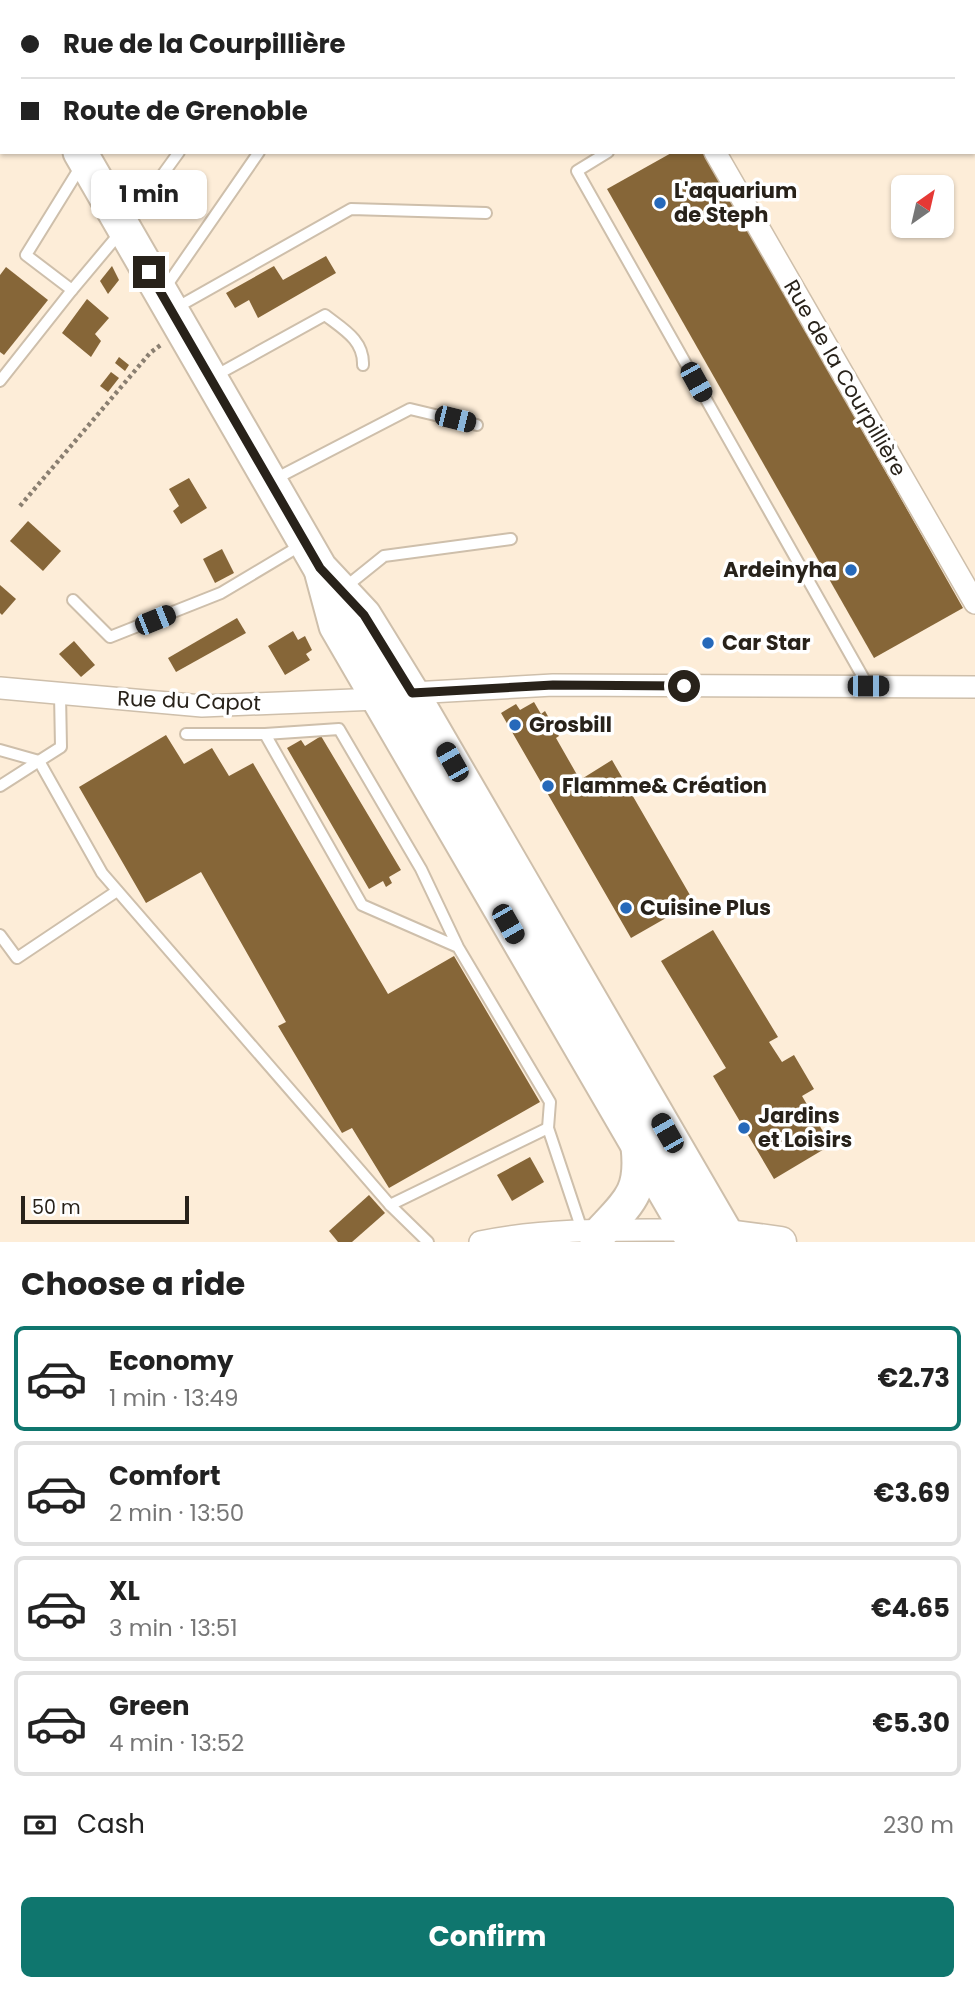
<!DOCTYPE html>
<meta charset="utf-8">
<style>
body{margin:0;font-family:Poppins,sans-serif;background:#f2f2f2;color:#222;height:100vh;display:flex;flex-direction:column;font-size:26px;white-space:nowrap}
*{box-sizing:border-box;margin:0}
p{font-size:23px;color:#767676}
.icon{flex:none;width:38px;height:38px;fill:none;stroke:currentColor;stroke-width:2;stroke-linecap:round;stroke-linejoin:round}
.map{position:relative;height:1242px;overflow:hidden}
.side{display:flex;flex-direction:column;background:#fff;flex:1}
.side>*{flex:none}
.top-card{position:absolute;left:0px;top:0px;width:976px;height:154px;box-shadow:0 2px 5px #0004;display:grid;align-content:center;height:154px;padding:0 21px;background:#fff}
.needle{width:46px;rotate:34deg}
.buttons{position:absolute;left:891px;top:175px;display:grid;gap:14px}
.buttons a{display:grid;place-items:center;width:63px;height:63px;border-radius:10px;background:#fff;box-shadow:0 2px 5px #0004;font-size:35px}
.scale{position:absolute;left:21px;bottom:18px;width:168px;box-sizing:border-box;padding-left:7px;border:4px solid #28221a;border-top:0;font-size:19px;line-height:24px;white-space:nowrap;color:#28221a;-webkit-text-stroke:5px #fff;paint-order:stroke}
.end{position:absolute;width:32px;height:32px;margin:-16px;border:9px solid #28221a;background:#fff;box-shadow:0 0 0 4px #fff}
.from{border-radius:50%}
.bubble{position:absolute;height:49px;border-radius:10px;background:#fff;box-shadow:0 2px 5px #0004;font-size:23px;font-weight:700;line-height:49px;text-align:center}
.car{position:absolute;width:21px;height:42px;margin:-21px -10px;border-radius:9px;box-shadow:0 0 5px 2px #0007;background:linear-gradient(#222 24%,#8ab4d8 0 40%,#222 0 76%,#8ab4d8 0 86%,#222 0)}
.top-card b{display:flex;align-items:center;gap:24px;height:66px;font-size:26px}
.top-card b+b{border-top:2px solid #e0e0e0}
.top-card i{width:18px;height:18px;background:#222}
ul{padding:0;list-style:none}
li{display:flex;align-items:center;gap:21px;height:105px;margin:0 14px 10px;padding:0 7px;border:4px solid #e0e0e0;border-radius:10px}
li div{flex:1}
li b{display:block;font-size:26px}
li em{font-style:normal;font-weight:700}
li.current{border-color:#0f766e}
li>.icon{width:63px;height:63px;stroke-width:1.5}
h2{padding:0 21px;font-size:32px;line-height:84px}
.pay{display:flex;align-items:center;gap:18px;height:77px;padding:0 21px;font-size:26px}
.pay p{margin-inline-start:auto}
.button{display:flex;gap:14px;margin-top:auto;padding:14px 21px}
.button a{flex:1;height:80px;border-radius:10px;background:#0f766e;color:#fff;font-size:28px;font-weight:700;line-height:80px;text-align:center}
.map>svg:first-child{display:block}
.building{fill:#866638}
.lines{fill:none;stroke-linecap:round;stroke-linejoin:round}
.lane-casing{stroke:#cebfab;stroke-width:14}
.street-casing{stroke:#cebfab;stroke-width:24}
.secondary-casing{stroke:#cebfab;stroke-width:33}
.primary-casing{stroke:#cebfab;stroke-width:37}
.path{stroke:#8a7f71;stroke-width:4.5;stroke-dasharray:3.5 3.5;stroke-linecap:butt}
.lane{stroke:#fff;stroke-width:10}
.street{stroke:#fff;stroke-width:21}
.secondary{stroke:#fff;stroke-width:30}
.primary{stroke:#fff;stroke-width:33}
.route{stroke:#28221a;stroke-width:9}
.poi-dot{fill:#2669ba;stroke:#fff;stroke-width:2.5}
.labels{text-anchor:middle;stroke-width:7;stroke-linejoin:round;paint-order:stroke}
.poi-label{font-size:21px;font-weight:bold;fill:#28221a;stroke:#fff;text-anchor:start}
.street-label{font-size:21px;fill:#28221a;stroke:#fff}
</style>
<div class="map">
<svg width="975" height="1242" viewBox="0 0 975 1242">
<rect width="100%" height="100%" fill="#fdedd8"/>
<g class="building">
<path d="M673,152H704L963,608L874,658L607,189Z"/>
<path d="M326,256L336,273L258,318L249,300L235,308L226,293L274,266L283,280Z"/>
<path d="M112,266L119,280L108,294L100,281Z"/>
<path d="M6,267L48,300L4,355L0,352V275Z"/>
<path d="M87,299L109,318L95,334L101,341L91,357L62,333Z"/>
<path d="M119,357L129,365L125,371L115,363Z"/>
<path d="M111,372L119,378L108,392L100,386Z"/>
<path d="M189,478L207,508L181,524L173,511L179,506L169,489Z"/>
<path d="M28,521L61,551L43,571L10,541Z"/>
<path d="M222,549L234,573L215,583L203,559Z"/>
<path d="M0,585L16,599L2,615L0,613Z"/>
<path d="M237,618L246,633L176,672L168,658Z"/>
<path d="M293,631L298,640L305,636L312,650L306,654L310,660L285,675L268,646Z"/>
<path d="M74,641L95,665L81,677L59,654Z"/>
<path d="M534,702L541,714L545,711L559,736L556,738L580,780L612,760L694,902L631,938L501,713L516,704L520,710Z"/>
<path d="M166,735L184,764L212,748L229,776L253,763L388,994L454,956L540,1102L389,1188L352,1128L342,1133L278,1026L286,1022L201,872L146,903L79,787Z"/>
<path d="M321,736L401,870L389,877L392,883L386,887L383,881L369,889L287,748L301,740L305,746Z"/>
<path d="M713,930L778,1037L769,1042L782,1062L794,1055L814,1089L802,1096L831,1145L774,1179L713,1076L726,1068L661,961Z"/>
<path d="M530,1157L544,1182L512,1201L497,1175Z"/>
<path d="M369,1195L385,1213L352,1242H338L329,1231Z"/>
</g>
<g class="lines">
<defs>
<g id="lane">
<path d="M503,0L504,2"/>
<path d="M843,0L844,2"/>
<path d="M143,2L144,0"/>
<path d="M286,2L288,0"/>
<path d="M383,2L384,0"/>
<path d="M894,2L896,0"/>
<path d="M608,152L577,171L868,686"/>
<path d="M81,166L26,255L72,290L124,228L179,152"/>
<path d="M165,288L259,152"/>
<path d="M174,309L351,209L486,213"/>
<path d="M213,377L325,315C343,329 364,340 363,365"/>
<path d="M0,381L72,290"/>
<path d="M273,480L410,409L477,425"/>
<path d="M343,589L384,556L511,539"/>
<path d="M73,600L110,637L221,593L303,544"/>
<path d="M60,694L61,747L39,761L102,873L390,1205L548,1128L586,1242"/>
<path d="M186,734H265"/>
<path d="M0,750L39,761L0,786"/>
<path d="M0,935L17,958L117,891"/>
<path d="M458,947L362,905L265,734L339,729L421,869L458,947L550,1102L548,1128"/>
<path d="M390,1205L428,1242"/>
</g>
<g id="street">
<path d="M715,152L975,603"/>
<path d="M0,688L202,706L378,699"/>
<path d="M412,693L553,685L975,687"/>
<path d="M480,1242C547,1228 619,1230 687,1230"/>
</g>
<path id="secondary" d="M705,1232L781,1242"/>
<g id="primary">
<path d="M0,16L2,19"/>
<path d="M80,152L320,568L364,615L412,693L731,1242"/>
<path d="M322,574L336,626L694,1242"/>
<path d="M602,1231C630,1201 643,1191 638,1147"/>
</g>
</defs>
<use href="#lane" class="lane-casing"/>
<use href="#street" class="street-casing"/>
<use href="#secondary" class="secondary-casing"/>
<use href="#primary" class="primary-casing"/>
<path class="path" d="M20,506L150,353L162,344"/>
<use href="#lane" class="lane"/>
<use href="#street" class="street"/>
<use href="#secondary" class="secondary"/>
<use href="#primary" class="primary"/>
</g>
<g class="lines">
<path class="route" d="M149,272L320,568L364,615L412,693L553,685L684,686"/>
</g>
<g class="poi-dot">
<circle cx="660" cy="203" r="7"/>
<circle cx="851" cy="570" r="7"/>
<circle cx="708" cy="643" r="7"/>
<circle cx="515" cy="725" r="7"/>
<circle cx="548" cy="786" r="7"/>
<circle cx="626" cy="908" r="7"/>
<circle cx="744" cy="1128" r="7"/>
</g>
<g class="labels">
<g class="poi-label">
<text x="674" y="198">L'aquarium<tspan x="674" dy="24">de Steph</tspan></text>
<text x="837" y="577" text-anchor="end">Ardeinyha</text>
<text x="722" y="650">Car Star</text>
<text x="529" y="732">Grosbill</text>
<text x="562" y="793">Flamme&amp; Création</text>
<text x="640" y="915">Cuisine Plus</text>
<text x="758" y="1123">Jardins<tspan x="758" dy="24">et Loisirs</tspan></text>
</g>
<g class="street-label">
<text transform="translate(845 378) rotate(60)" y="7">Rue de la Courpillière</text>
<text transform="translate(189 701) rotate(2)" y="7">Rue du Capot</text>
</g>
</g>
</svg>
<div class="buttons">
<a><svg class="needle" viewBox="-14 -14 28 28"><path d="M0-13l5 13h-10z" fill="#e53935"/><path d="M0 13l5-13h-10z" fill="#767676"/></svg></a>
</div>
<div class="scale">50 m</div>
<i class="end from" style="left:684px;top:686px"></i>
<i class="end" style="left:149px;top:272px"></i>
<div class="bubble" style="left:91px;top:170px;width:116px">1 min</div>
<i class="car" style="left:696px;top:382px;rotate:151deg"></i>
<i class="car" style="left:455px;top:419px;rotate:104deg"></i>
<i class="car" style="left:155px;top:620px;rotate:68deg"></i>
<i class="car" style="left:868px;top:686px;rotate:90deg"></i>
<i class="car" style="left:452px;top:762px;rotate:330deg"></i>
<i class="car" style="left:508px;top:924px;rotate:150deg"></i>
<i class="car" style="left:667px;top:1133px;rotate:330deg"></i>
<div class="top-card">
<b><i class="from"></i>Rue de la Courpillière</b>
<b><i></i>Route de Grenoble</b>
</div>
</div>
<section class="side">
<h2>Choose a ride</h2>
<ul>
<li class="current"><svg class="icon" aria-label="car" viewBox="0 0 24 24"><path d="M5 17H2v-5l4-1 3-4h7l3 4 3 1v5h-3M9 17h6M6 11h13"/><circle cx="7" cy="17" r="2"/><circle cx="17" cy="17" r="2"/></svg><div><b>Economy</b><p>1 min · 13:49</p></div><em>€2.73</em></li>
<li><svg class="icon" aria-label="car" viewBox="0 0 24 24"><path d="M5 17H2v-5l4-1 3-4h7l3 4 3 1v5h-3M9 17h6M6 11h13"/><circle cx="7" cy="17" r="2"/><circle cx="17" cy="17" r="2"/></svg><div><b>Comfort</b><p>2 min · 13:50</p></div><em>€3.69</em></li>
<li><svg class="icon" aria-label="car" viewBox="0 0 24 24"><path d="M5 17H2v-5l4-1 3-4h7l3 4 3 1v5h-3M9 17h6M6 11h13"/><circle cx="7" cy="17" r="2"/><circle cx="17" cy="17" r="2"/></svg><div><b>XL</b><p>3 min · 13:51</p></div><em>€4.65</em></li>
<li><svg class="icon" aria-label="car" viewBox="0 0 24 24"><path d="M5 17H2v-5l4-1 3-4h7l3 4 3 1v5h-3M9 17h6M6 11h13"/><circle cx="7" cy="17" r="2"/><circle cx="17" cy="17" r="2"/></svg><div><b>Green</b><p>4 min · 13:52</p></div><em>€5.30</em></li>
</ul>
<div class="pay"><svg class="icon" aria-label="cash" viewBox="0 0 24 24"><path d="M3 7h18v10H3z"/><circle cx="12" cy="12" r="2"/></svg>Cash<p>230 m</p></div>
<div class="button"><a>Confirm</a></div>
</section>
